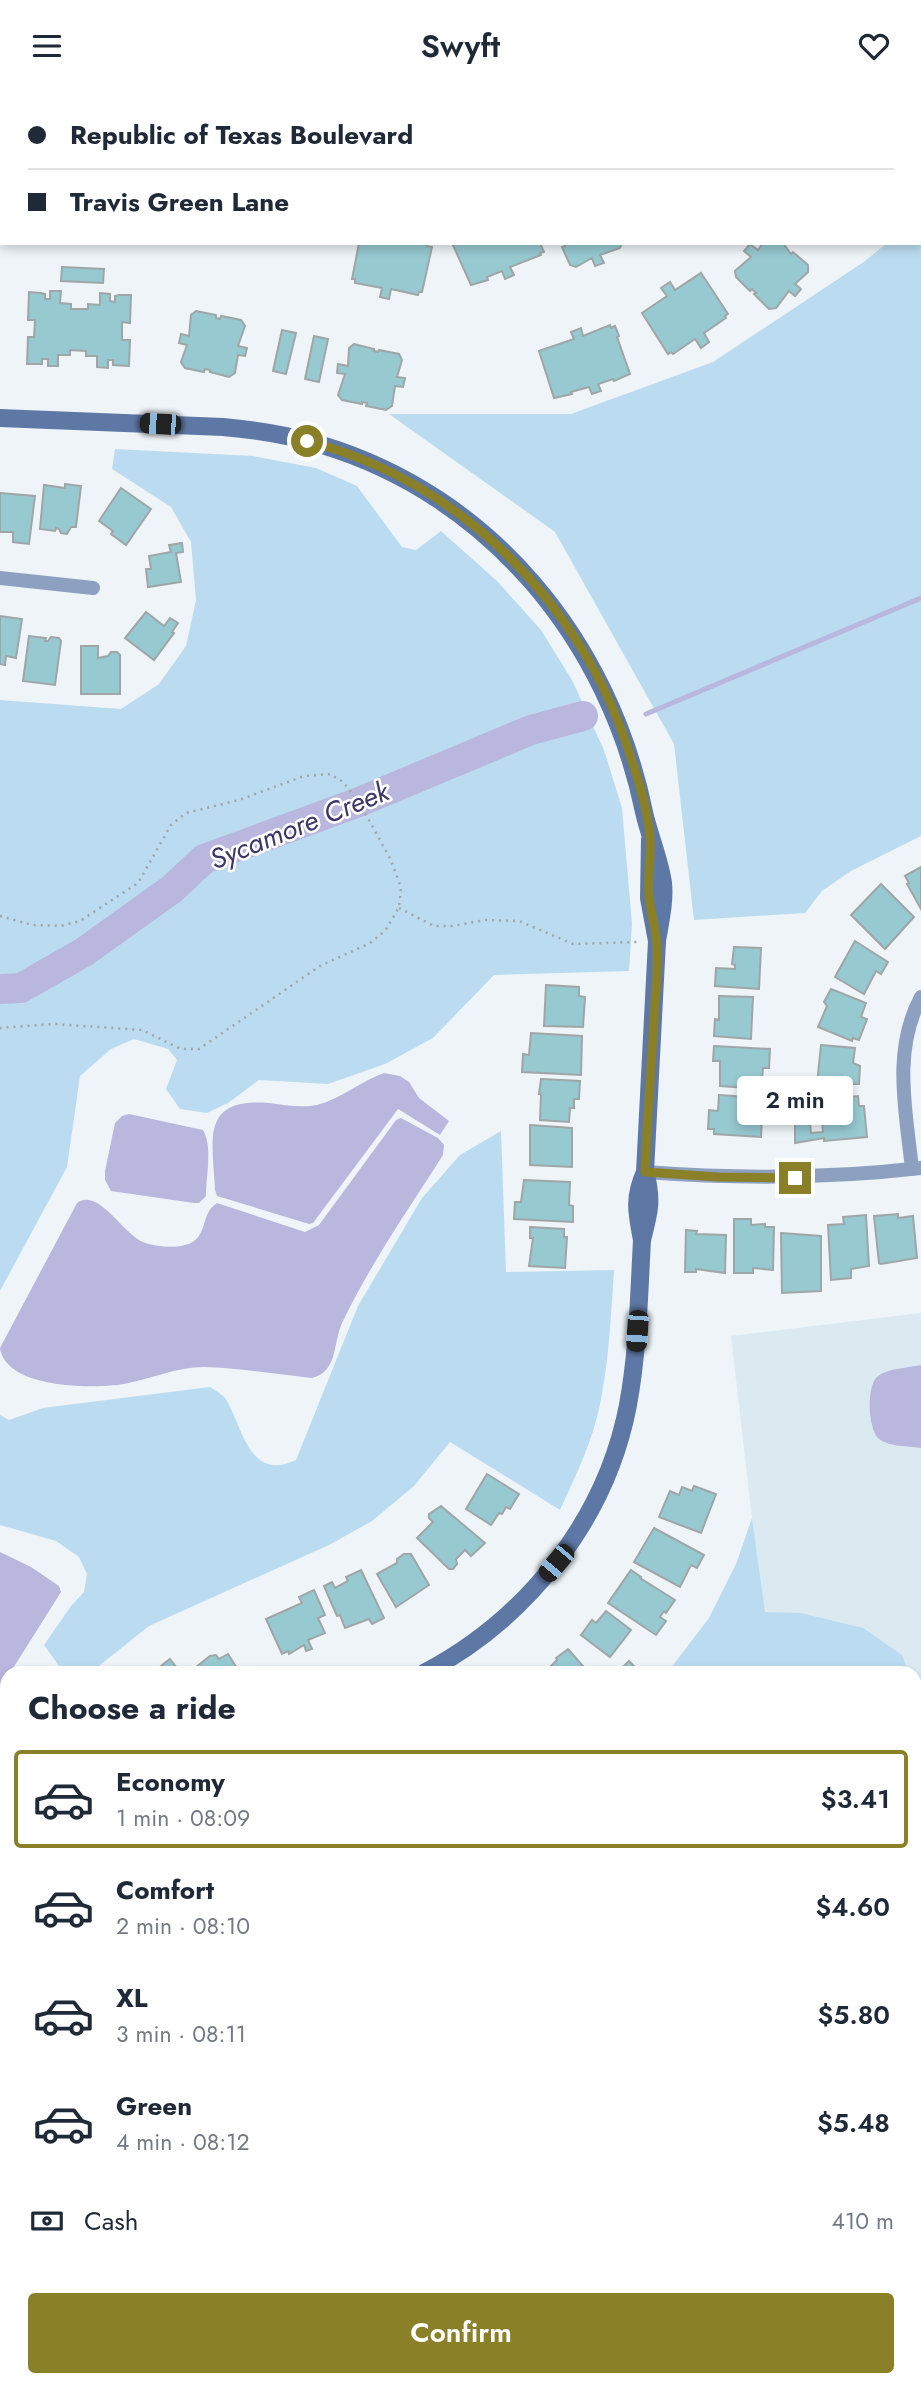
<!DOCTYPE html>
<meta charset="utf-8">
<style>
body{margin:0;font-family:Jost,sans-serif;background:#f2f2f3;color:#1f2937;height:100vh;display:flex;flex-direction:column;font-size:26px;white-space:nowrap}
*{box-sizing:border-box;margin:0}
p{font-size:23px;color:#747a83}
.icon{flex:none;width:38px;height:38px;fill:none;stroke:currentColor;stroke-width:2;stroke-linecap:round;stroke-linejoin:round}
.map{position:relative;flex:1;overflow:hidden}
.details{position:absolute;left:0px;top:1575px;width:922px;height:721px;display:flex;flex-direction:column;background:#fff;border-radius:21px 21px 0 0;box-shadow:0 4px 10px #0003}
.details>*{flex:none}
.hud{position:absolute;left:0px;top:0px;width:922px;height:154px;box-shadow:0 4px 10px #0003;display:grid;align-content:center;height:154px;padding:0 28px;background:#fff}
.end{position:absolute;width:32px;height:32px;margin:-16px;border:9px solid #898027;background:#fff;box-shadow:0 0 0 4px #fff}
.from{border-radius:50%}
.bubble{position:absolute;height:49px;border-radius:7px;background:#fff;box-shadow:0 4px 10px #0003;font-size:23px;font-weight:600;line-height:49px;text-align:center}
.car{position:absolute;width:21px;height:42px;margin:-21px -10px;border-radius:9px;box-shadow:0 0 5px 2px #0007;background:linear-gradient(#222 24%,#8ab4d8 0 40%,#222 0 76%,#8ab4d8 0 86%,#222 0)}
.hud b{display:flex;align-items:center;gap:24px;height:66px;font-size:26px}
.hud b+b{border-top:2px solid #e0e1e3}
.hud i{width:18px;height:18px;background:#1f2937}
ul{padding:0;list-style:none}
li{display:flex;align-items:center;gap:21px;height:98px;margin:0 14px 10px;padding:0 14px;border:4px solid transparent;border-radius:7px}
li div{flex:1}
li b{display:block;font-size:26px}
li em{font-style:normal;font-weight:600}
li.current{border-color:#898027}
li>.icon{width:63px;height:63px;stroke-width:1.5}
h2{padding:0 28px;font-size:32px;line-height:84px}
.pay{display:flex;align-items:center;gap:18px;height:77px;padding:0 28px;font-size:26px}
.pay p{margin-inline-start:auto}
.button{display:flex;gap:14px;margin-top:auto;padding:14px 28px}
.button a{flex:1;height:80px;border-radius:7px;background:#898027;color:#fff;font-size:28px;font-weight:600;line-height:80px;text-align:center}
header{display:flex;justify-content:space-between;align-items:center;height:91px;padding:0 28px;background:#fff;font-size:32px;font-weight:600}
.map>svg:first-child{display:block}
.built{fill:#dbe9f1}
.green{fill:#bbdcf0}
.water{fill:#b9b7dd}
.lines{fill:none;stroke-linecap:round;stroke-linejoin:round}
.stream{stroke:#b9b7dd;stroke-width:5}
.river{stroke:#b9b7dd;stroke-width:30}
.building{fill:#97c9d1;stroke:#9fa6a7;stroke-width:2}
.path{stroke:#a0a5a8;stroke-width:2.5;stroke-dasharray:2 5;stroke-linecap:butt}
.street{stroke:#8da0c0;stroke-width:14}
.secondary{stroke:#5d78a5;stroke-width:18}
.route{stroke:#898027;stroke-width:9}
.labels{text-anchor:middle;stroke-width:5;stroke-linejoin:round;paint-order:stroke}
.water-label{font-size:28px;font-style:italic;fill:#3d3768;stroke:#fff}
</style>
<header><svg class="icon" aria-label="menu" viewBox="0 0 24 24"><path d="M4 6h16M4 12h16M4 18h16"/></svg>Swyft<svg class="icon" aria-label="heart" viewBox="0 0 24 24"><path d="M12 20l-8-8c-3-5 5-10 8-4 3-6 11-1 8 4z"/></svg></header>
<div class="map">
<svg width="921" height="2296" viewBox="0 0 921 2296">
<rect width="100%" height="100%" fill="#eef4f8"/>
<path class="built" d="M921,1222V1973L915,1975V1582H773L752,1427L731,1245Z"/>
<g class="green">
<path d="M921,125V745L851,780L822,800L805,822L694,829L674,653L555,441L389,323H571L713,271L865,170L887,152H920Z"/>
<path d="M115,358L253,365L316,377L357,395L402,456L416,459L441,440L497,490L541,539L572,589L604,659L622,717L632,833L629,880L494,884L433,947L385,973L328,993L259,989L228,1012L207,1022L180,1018L166,998L177,969L168,958L134,948L111,958L80,985L67,1076L0,1200V609L121,618L159,593L186,555L196,509L191,451L171,416L112,378Z"/>
<path d="M501,1040L506,1181L614,1179C611,1224 609,1269 600,1313C593,1350 575,1386 560,1419L450,1351L414,1395L372,1430L329,1454L149,1535L90,1582H64L44,1554L71,1515L84,1501L87,1483L79,1466L56,1450L0,1434V1324L9,1329L43,1317L210,1296C216,1300 224,1304 227,1310C243,1338 250,1391 296,1369L358,1215L422,1107L460,1064Z"/>
<path d="M752,1427L765,1521L801,1522L863,1537L902,1564L909,1582H667L709,1527L736,1473Z"/>
<path d="M0,1711L7,1716V1888L0,1898Z"/>
<path d="M915,1730L921,1732V2296H643L630,2289H915Z"/>
<path d="M7,1995V2035L0,2034V2011Z"/>
</g>
<g class="water">
<path d="M384,982L400,985L409,991L419,1007L449,1030L440,1044L398,1018L313,1132L309,1133L217,1105L215,1099C213,1049 199,1007 269,1012C284,1014 301,1017 317,1014C341,1008 361,990 384,982Z"/>
<path d="M129,1023L203,1039C213,1056 206,1086 206,1105L199,1112H194L111,1100L105,1089V1080L115,1032L122,1025Z"/>
<path d="M401,1027L438,1047L444,1054L443,1064C408,1119 371,1172 343,1230C332,1252 339,1280 312,1287C276,1283 239,1277 204,1276C176,1276 151,1288 124,1293C93,1298 6,1298 0,1257L77,1112C98,1096 123,1143 143,1151C151,1155 172,1157 181,1155C211,1150 198,1124 217,1112L305,1141L319,1134L396,1029Z"/>
<path d="M921,1274V1357C909,1355 887,1356 878,1347C868,1337 866,1294 878,1285C889,1277 908,1277 921,1274Z"/>
<path d="M0,1461L31,1476L59,1495L61,1501L10,1582H7V1586L0,1597Z"/>
<path d="M0,2097H7V2133L0,2131Z"/>
<path d="M0,2144L7,2145V2239L0,2240Z"/>
</g>
<g class="lines">
<g class="stream">
<path d="M646,623L921,507"/>
<path d="M915,1903L921,1902"/>
</g>
<path class="river" d="M0,898L21,897L84,861L172,798L204,768L359,711L531,639L583,625"/>
</g>
<g class="building">
<path d="M879,0H921V40L920,2H877Z"/>
<path d="M359,152L428,153L427,155L432,156L422,201H419L418,204L391,198L389,208L380,206L382,197L355,192V188H352Z"/>
<path d="M452,152H540L544,161L540,162L541,164L510,176L514,184L505,188L502,180L487,186L488,189L471,194Z"/>
<path d="M564,152H622L620,157L600,164L604,172L595,175L592,167L576,176L570,174L562,156L565,155Z"/>
<path d="M783,152L791,163L793,161L808,174V181L795,193L801,198L795,205L789,200L776,217L769,218L754,203L756,202L752,198L750,200L736,186L735,180L751,166L744,160L750,153L758,159L763,152Z"/>
<path d="M62,176L104,178L103,192L61,190Z"/>
<path d="M701,182L728,223L725,225L726,227L704,242L709,251L701,257L695,248L673,263L671,261L668,263L642,222L667,205L661,197L670,191L675,199Z"/>
<path d="M50,200H61L60,212L71,213V218H88V213L100,214V202L110,203V210L115,211V205L119,204H131L130,232L122,231V249H130L129,275L113,274V269H108V277L97,276V265H86V260L70,259V264H58V275H48V268H42V273H27L28,246H34L35,229H28L29,201L41,202L45,203V208H50Z"/>
<path d="M196,220L216,224V227L220,228L221,225L241,229L245,235L238,255L247,257L245,265L238,264L235,282L229,286L210,281V279L205,278L204,281L185,277L181,271L187,254L179,252L181,243L189,245L191,224Z"/>
<path d="M610,234L611,237L615,235L619,245L617,246L630,283L614,290L613,288L598,293L601,300L592,303L589,296L571,301L572,303L554,307L539,260L574,248L571,241L581,237L583,245Z"/>
<path d="M282,239L296,242L286,283L273,280Z"/>
<path d="M314,245L328,248L319,291L305,288Z"/>
<path d="M354,253L374,258V260L378,261L379,259L399,263L402,269L397,286L405,287L403,296L395,295L392,315L386,319L366,315L367,312L362,311V313L342,309L338,304L345,283L337,282L338,273L348,275L349,257Z"/>
<path d="M65,393L81,395L76,436H71L67,443L61,442L59,438L56,437L55,440L40,438L44,394L65,397Z"/>
<path d="M121,397L151,418L126,454L111,443L113,440L99,430Z"/>
<path d="M0,402L35,405L29,453L13,451V441H0Z"/>
<path d="M182,452L183,461L176,462L181,491L148,496L146,478H151L149,465L171,461L169,454Z"/>
<path d="M146,521L164,535L170,527L178,532L172,541L174,542L154,569L125,547Z"/>
<path d="M0,525L22,528L16,567L6,565L5,574L0,573Z"/>
<path d="M29,545L46,547L45,550H48L51,546L59,547L61,550L55,594L23,590Z"/>
<path d="M81,555H98V567L108,565L111,561H117L120,564V603H81Z"/>
<path d="M921,776V818L907,793L909,792L905,785Z"/>
<path d="M881,793L914,826L885,858L851,824Z"/>
<path d="M855,850L888,871L881,883L876,880L864,903L835,886Z"/>
<path d="M734,856L761,857L759,898L715,895L716,877L735,878V874L732,873Z"/>
<path d="M546,894L579,896V905L585,906L583,936L544,935Z"/>
<path d="M831,898L866,912L861,926L867,928L859,949L853,947L852,950L818,936L827,915L824,911Z"/>
<path d="M719,905L753,906L751,948L714,945L715,928L719,929Z"/>
<path d="M531,942L582,945L581,984L522,981L523,963L529,964Z"/>
<path d="M821,954L855,957L853,972L860,975L859,993H852L851,996L817,993Z"/>
<path d="M714,955L770,958L769,977H763L762,989H766L765,998L720,995V970H713Z"/>
<path d="M541,988L580,990L579,1008H574V1017H570L569,1031L540,1029L541,1003H539Z"/>
<path d="M719,1004L763,1007L761,1046L714,1043V1038H708L709,1019L718,1020Z"/>
<path d="M858,1005L859,1015H864L867,1046L824,1050V1047L795,1052V1018L805,1017L806,1032H810L811,1042L823,1041L820,1009Z"/>
<path d="M530,1034L572,1037V1076L530,1074Z"/>
<path d="M524,1089L570,1091L569,1114L573,1115V1131L514,1128L515,1111H521Z"/>
<path d="M898,1123V1127L913,1125L917,1167L881,1173L879,1172L874,1125Z"/>
<path d="M866,1124L869,1175L851,1178V1187L831,1189L828,1134L844,1133L843,1126Z"/>
<path d="M734,1128H751V1134L765,1133V1136H774L773,1179L753,1177V1182H734Z"/>
<path d="M530,1136L564,1138V1146H567L565,1177L529,1175L533,1147H530Z"/>
<path d="M686,1139L697,1140L696,1143L726,1144L725,1182L696,1178V1181H685Z"/>
<path d="M781,1142L821,1145V1200L782,1202Z"/>
<path d="M487,1383L519,1403L510,1418L506,1416L502,1423L499,1422L491,1434L466,1418Z"/>
<path d="M694,1395L716,1403L701,1442L659,1426L670,1400L679,1404L682,1396L692,1400Z"/>
<path d="M441,1415L485,1452L471,1465L465,1459L456,1468L457,1473L453,1478H449L417,1447L433,1431L429,1427V1423Z"/>
<path d="M654,1437L704,1464L697,1477L691,1474L680,1496L634,1471Z"/>
<path d="M404,1463H411L429,1494L396,1516L377,1483L397,1472V1468Z"/>
<path d="M361,1479L384,1527L372,1533L369,1528L345,1537L340,1524L337,1525L324,1495L332,1491L335,1497L348,1490L346,1486Z"/>
<path d="M631,1479L641,1486L640,1487L675,1509L666,1522L664,1520L660,1526L666,1530L656,1544L608,1512Z"/>
<path d="M314,1499L325,1524L318,1527L325,1542L308,1549L312,1558L306,1560L304,1554L289,1563L288,1560L282,1563L266,1528L302,1512L299,1506Z"/>
<path d="M606,1520L631,1539L610,1566L581,1544L592,1529L596,1532Z"/>
<path d="M568,1558L589,1582H544L557,1569L556,1567Z"/>
<path d="M228,1563L240,1582H192L191,1580L210,1565L216,1564L219,1568Z"/>
<path d="M170,1568L181,1582H161L157,1578Z"/>
<path d="M629,1570L641,1582H617Z"/>
<path d="M0,2281H7L9,2296H0Z"/>
<path d="M67,2289H107V2296H68Z"/>
<path d="M115,2289H158V2296H116Z"/>
<path d="M207,2289V2296H168L167,2291Z"/>
<path d="M267,2289H306V2296H268Z"/>
<path d="M317,2289H356V2296H318Z"/>
<path d="M375,2289H415V2296H367L368,2291H375Z"/>
<path d="M428,2289H473L471,2296H427Z"/>
<path d="M493,2289H528L526,2296H491Z"/>
<path d="M246,2292V2296H221L220,2293Z"/>
</g>
<g class="lines">
<g class="path">
<path d="M399,817L434,835H453L485,829L519,830L573,853L638,851"/>
<path d="M0,825L32,834L61,835L80,830L138,792L171,734L186,722L239,709L304,685L330,683L343,691L359,711L391,769L401,797L399,816L385,840L370,852L320,875L199,958H181L142,939L54,933L0,937"/>
<path d="M915,2026C921,2010 916,1992 921,1975"/>
<path d="M915,2193L917,2198L915,2208"/>
<path d="M915,2255L921,2270"/>
</g>
<g class="street">
<path d="M0,487L93,497"/>
<path d="M912,1078C906,1020 892,960 921,906"/>
<path d="M645,1081C739,1088 828,1088 921,1077"/>
</g>
<g class="secondary">
<path d="M0,327L223,336C257,339 290,344 322,354C491,405 609,550 644,721C649,744 660,769 663,792C665,811 660,831 657,850L649,807L650,748"/>
<path d="M645,1081C633,1108 637,1122 642,1149C649,1122 653,1109 645,1081L657,850"/>
<path d="M424,1582C527,1528 606,1429 628,1314C638,1260 639,1204 642,1149"/>
<path d="M0,1950L7,1939"/>
</g>
</g>
<g class="lines">
<path class="route" d="M307,350C460,390 581,511 629,661C638,688 648,719 650,748C651,768 647,787 649,806C651,824 657,841 657,859C658,882 655,905 654,928C651,979 647,1030 645,1081L718,1086L795,1087"/>
</g>
<g class="labels">
<g class="water-label">
<text transform="translate(299 734) rotate(-22)" y="10">Sycamore Creek</text>
</g>
</g>
</svg>
<i class="end from" style="left:307px;top:350px"></i>
<i class="end" style="left:795px;top:1087px"></i>
<div class="bubble" style="left:737px;top:985px;width:116px">2 min</div>
<i class="car" style="left:160px;top:333px;rotate:273deg"></i>
<i class="car" style="left:637px;top:1240px;rotate:184deg"></i>
<i class="car" style="left:556px;top:1472px;rotate:220deg"></i>
<div class="hud">
<b><i class="from"></i>Republic of Texas Boulevard</b>
<b><i></i>Travis Green Lane</b>
</div>
<section class="details">
<h2>Choose a ride</h2>
<ul>
<li class="current"><svg class="icon" aria-label="car" viewBox="0 0 24 24"><path d="M5 17H2v-5l4-1 3-4h7l3 4 3 1v5h-3M9 17h6M6 11h13"/><circle cx="7" cy="17" r="2"/><circle cx="17" cy="17" r="2"/></svg><div><b>Economy</b><p>1 min · 08:09</p></div><em>$3.41</em></li>
<li><svg class="icon" aria-label="car" viewBox="0 0 24 24"><path d="M5 17H2v-5l4-1 3-4h7l3 4 3 1v5h-3M9 17h6M6 11h13"/><circle cx="7" cy="17" r="2"/><circle cx="17" cy="17" r="2"/></svg><div><b>Comfort</b><p>2 min · 08:10</p></div><em>$4.60</em></li>
<li><svg class="icon" aria-label="car" viewBox="0 0 24 24"><path d="M5 17H2v-5l4-1 3-4h7l3 4 3 1v5h-3M9 17h6M6 11h13"/><circle cx="7" cy="17" r="2"/><circle cx="17" cy="17" r="2"/></svg><div><b>XL</b><p>3 min · 08:11</p></div><em>$5.80</em></li>
<li><svg class="icon" aria-label="car" viewBox="0 0 24 24"><path d="M5 17H2v-5l4-1 3-4h7l3 4 3 1v5h-3M9 17h6M6 11h13"/><circle cx="7" cy="17" r="2"/><circle cx="17" cy="17" r="2"/></svg><div><b>Green</b><p>4 min · 08:12</p></div><em>$5.48</em></li>
</ul>
<div class="pay"><svg class="icon" aria-label="cash" viewBox="0 0 24 24"><path d="M3 7h18v10H3z"/><circle cx="12" cy="12" r="2"/></svg>Cash<p>410 m</p></div>
<div class="button"><a>Confirm</a></div>
</section>
</div>
